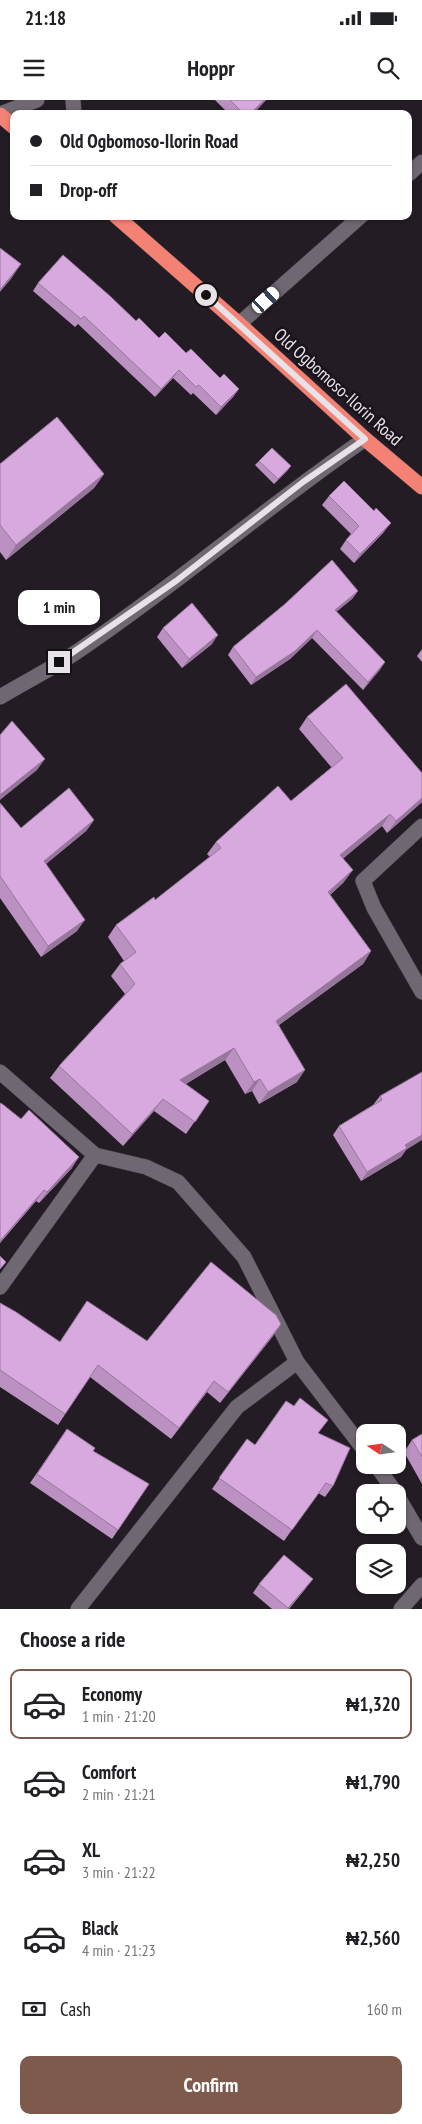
<!DOCTYPE html>
<meta charset="utf-8">
<style>
body{margin:0;font-family:"PT Sans Narrow",sans-serif;background:#f6f6f6;color:#202124;height:100vh;display:flex;flex-direction:column;font-size:19px;white-space:nowrap}
*{box-sizing:border-box;margin:0}
p{font-size:16px;color:#757577}
.icon{flex:none;width:28px;height:28px;fill:none;stroke:currentColor;stroke-width:2;stroke-linecap:round;stroke-linejoin:round}
.map{position:relative;height:1509px;overflow:hidden}
.sheet{display:flex;flex-direction:column;background:#fff;flex:1}
.sheet>*{flex:none}
.top-card{position:absolute;left:10px;top:10px;width:402px;height:110px;border-radius:10px;box-shadow:0 1px 4px #0004;display:grid;align-content:center;height:110px;padding:0 20px;background:#fff}
.needle{width:32px;rotate:283deg}
.buttons{position:absolute;left:356px;top:1324px;display:grid;gap:10px}
.buttons a{display:grid;place-items:center;width:50px;height:50px;border-radius:10px;background:#fff;box-shadow:0 1px 4px #0004;font-size:25px}
.end{position:absolute;width:22px;height:22px;margin:-11px;border:6px solid #e6e2e7;background:#111;box-shadow:0 0 0 2px #111}
.from{border-radius:50%}
.bubble{position:absolute;height:35px;border-radius:10px;background:#fff;box-shadow:0 1px 4px #0004;font-size:16px;font-weight:700;line-height:35px;text-align:center}
.car{position:absolute;width:15px;height:30px;margin:-15px -8px;border-radius:6px;box-shadow:0 0 4px 1px #0007;background:linear-gradient(#fff 24%,#345 0 40%,#fff 0 76%,#345 0 86%,#fff 0)}
.top-card b{display:flex;align-items:center;gap:18px;height:48px;font-size:19px}
.top-card b+b{border-top:1px solid #e0e0e0}
.top-card i{width:12px;height:12px;background:#202124}
ul{padding:0;list-style:none}
li{display:flex;align-items:center;gap:15px;height:70px;margin:0 10px 8px;padding:0 10px;border:2px solid transparent;border-radius:10px}
li div{flex:1}
li b{display:block;font-size:19px}
li em{font-style:normal;font-weight:700}
li.on{border-color:#7e5a4d}
li>.icon{width:45px;height:45px;stroke-width:1.5}
h2{padding:0 20px;font-size:22px;line-height:60px}
.pay{display:flex;align-items:center;gap:12px;height:55px;padding:0 20px;font-size:19px}
.pay p{margin-inline-start:auto}
.cta{display:flex;gap:10px;margin-top:auto;padding:10px 20px}
.cta a{flex:1;height:58px;border-radius:10px;background:#7e5a4d;color:#fff;font-size:20px;font-weight:700;line-height:58px;text-align:center}
.status{display:flex;justify-content:space-between;align-items:center;height:35px;padding:0 25px;background:#fff;direction:ltr}
.status svg{height:14px;fill:currentColor}
header{display:flex;justify-content:space-between;align-items:center;height:65px;padding:0 20px;background:#fff;font-size:22px;font-weight:700}
.map>svg:first-child{display:block}
.lines{fill:none;stroke-linecap:round;stroke-linejoin:round}
.minor-casing{stroke:#3c363d;stroke-width:16}
.highway-casing{stroke:#3c363d;stroke-width:16}
.minor{stroke:#6f6771;stroke-width:15}
.highway{stroke:#f38174;stroke-width:15}
.wall{fill:#ba91c0}
.shaded-wall{fill:#97769c}
.building{fill:#d8a9df;stroke:#97769c}
.route{stroke:#e6e2e7;stroke-width:6}
.labels{text-anchor:middle;stroke-width:5;stroke-linejoin:round;paint-order:stroke}
.street-label{font-size:18px;fill:#e6e2e7;stroke:#19131a}
</style>
<div class="status"><b>21:18</b><svg viewBox="0 0 49 12"><path d="M0 12V9h3v3zM5 12V6h3v6zM10 12V3h3v9zM15 12V0h3v12zM26 1h20v11H26zM47 4h2v5h-2z"/></svg></div>
<header><svg class="icon" aria-label="menu" viewBox="0 0 24 24"><path d="M4 6h16M4 12h16M4 18h16"/></svg>Hoppr<svg class="icon" aria-label="search" viewBox="0 0 24 24"><circle cx="10" cy="10" r="6"/><path d="M15 15l6 6"/></svg></header>
<div class="map">
<svg width="422" height="1509" viewBox="0 0 422 1509">
<rect width="100%" height="100%" fill="#231c24"/>
<g class="lines">
<defs>
<g id="minor">
<path d="M73,0L74,14"/>
<path d="M0,14L37,0"/>
<path d="M409,74L422,62"/>
<path d="M239,224L361,116"/>
<path d="M0,597C25,582 51,569 75,553C175,486 266,407 365,339"/>
<path d="M422,726L363,781L374,808L422,892"/>
<path d="M0,972L95,1055L146,1067L178,1082L244,1157L297,1262L365,1351"/>
<path d="M0,1187L95,1055"/>
<path d="M376,1365L395,1392"/>
<path d="M398,1397L422,1438"/>
<path d="M78,1509L237,1307L297,1262"/>
<path d="M401,1509L422,1485"/>
</g>
<g id="highway">
<path d="M0,15L14,27"/>
<path d="M116,116L239,224L365,339L422,387"/>
</g>
</defs>
<use href="#minor" class="minor-casing"/>
<use href="#highway" class="highway-casing"/>
<use href="#minor" class="minor"/>
<use href="#highway" class="highway"/>
</g>
<g class="wall">
<path d="M215,0H266L253,14H229Z"/>
<path d="M38,183L136,221L159,238L186,253L220,278L239,289L233,297L216,315L193,293L191,295L173,278L155,297L78,224L75,227L33,191Z"/>
<path d="M259,361L291,366L287,371L274,384L255,365Z"/>
<path d="M0,364L104,374L94,388L6,460L0,452Z"/>
<path d="M329,396L384,432L354,463L340,449L346,440L351,434L322,405Z"/>
<path d="M358,491L352,499L336,512L385,562L363,590L312,538L290,559L251,585L228,555L233,547Z"/>
<path d="M163,528L212,544L182,568L157,537Z"/>
<path d="M422,549V562L417,556Z"/>
<path d="M307,617L422,702L387,733L382,726L343,758L344,782L330,795L371,851L363,864L279,925L297,982L259,1004L252,991L245,994L225,960L186,984L209,1001L186,1034L154,1011L123,1046L50,978L59,966L125,894L111,876L120,864L124,861L108,837L116,825L155,800L210,757L207,754L216,742L291,701L332,668L299,629Z"/>
<path d="M0,703L21,728L94,720L86,731L46,764L77,831L41,857L0,798Z"/>
<path d="M380,996L406,1050L401,1057L361,1081L333,1035L339,1026L373,1005Z"/>
<path d="M0,1004L72,1068L39,1103L36,1101L0,1143Z"/>
<path d="M87,1201L147,1241L281,1224L273,1236L220,1303L207,1292L171,1339L90,1277L58,1325L0,1287V1203L60,1242Z"/>
<path d="M67,1329L93,1351L149,1384L112,1439L30,1383Z"/>
<path d="M319,1333L333,1386L325,1397L318,1393L284,1441L212,1389L247,1339L255,1345Z"/>
<path d="M422,1334V1384L404,1352L412,1340Z"/>
<path d="M259,1484L306,1488L289,1509H272L253,1493Z"/>
</g>
<g class="shaded-wall">
<path d="M264,0H266L253,14H250Z"/>
<path d="M21,164L11,179L0,192V190Z"/>
<path d="M179,270L173,278L155,297L161,289Z"/>
<path d="M239,289L233,297L216,315L221,307Z"/>
<path d="M291,366L287,371L274,384L278,379Z"/>
<path d="M104,374L94,388L6,460L16,445Z"/>
<path d="M391,423L384,432L354,463L360,454Z"/>
<path d="M358,491L352,499L329,518L335,510Z"/>
<path d="M317,530L312,538L290,559L251,585L256,577Z"/>
<path d="M218,535L212,544L182,568L189,559Z"/>
<path d="M385,562L380,570L363,590L368,582Z"/>
<path d="M45,659L37,670L0,700V695Z"/>
<path d="M422,698V702L387,733L396,721Z"/>
<path d="M390,714L382,726L332,768L340,755Z"/>
<path d="M94,720L86,731L36,772L44,761Z"/>
<path d="M353,770L344,782L320,804L328,792Z"/>
<path d="M85,820L77,831L41,857L48,846Z"/>
<path d="M371,851L363,864L268,933L276,921Z"/>
<path d="M234,948L225,960L172,992L180,980Z"/>
<path d="M305,970L297,982L259,1004L268,992Z"/>
<path d="M260,979L252,991L245,994L254,982Z"/>
<path d="M163,999L154,1011L123,1046L132,1034Z"/>
<path d="M422,1035V1040L406,1050L401,1057L361,1081L367,1072L405,1045Z"/>
<path d="M79,1057L72,1068L39,1103L47,1092Z"/>
<path d="M44,1090L36,1101L0,1143V1141Z"/>
<path d="M281,1224L273,1236L220,1303L228,1292Z"/>
<path d="M214,1281L207,1292L171,1339L179,1328Z"/>
<path d="M313,1479L306,1488L289,1509H287Z"/>
</g>
<g class="building">
<path d="M230,0H264L250,14H244Z"/>
<path d="M0,148L21,164L0,190Z"/>
<path d="M63,155L110,196L136,221L139,218L159,238L165,232L186,253L191,249L220,278L224,274L239,289L221,307L199,285L196,287L179,270L161,289L84,216L81,219L38,183Z"/>
<path d="M57,317L104,374L16,445L0,425V364Z"/>
<path d="M272,348L291,366L278,379L259,361Z"/>
<path d="M344,381L374,411L376,408L391,423L360,454L346,440L359,426L329,396Z"/>
<path d="M332,460L358,491L335,510L385,562L368,582L317,530L295,551L256,577L233,547L285,504Z"/>
<path d="M192,503L218,535L189,559L163,528Z"/>
<path d="M346,584L422,673V698L396,721L390,714L340,755L353,770L328,792L371,851L276,921L305,970L268,992L260,979L254,982L234,948L180,980L209,1001L195,1022L163,999L132,1034L59,966L135,884L120,864L136,852L116,825L154,797L155,800L221,748L216,742L278,686L291,701L343,658L307,617Z"/>
<path d="M12,621L45,659L0,695V635Z"/>
<path d="M69,688L94,720L44,761L85,820L48,846L0,776V703L21,728Z"/>
<path d="M422,972V1035L405,1045L407,1048L367,1072L339,1026L382,1000L380,996Z"/>
<path d="M1,1003L21,1019L29,1010L79,1057L47,1092L44,1090L0,1141V1004Z"/>
<path d="M0,1156L6,1162L0,1169Z"/>
<path d="M211,1162L276,1215L281,1224L228,1292L214,1281L179,1328L98,1265L65,1314L0,1270V1203L16,1212L60,1242L87,1201L147,1241Z"/>
<path d="M300,1298L328,1320L318,1333L350,1348L333,1386L326,1383L292,1430L219,1378L247,1339L255,1345L286,1301L294,1306Z"/>
<path d="M67,1329L95,1348L93,1351L149,1384L118,1430L37,1374Z"/>
<path d="M422,1334V1357L412,1340Z"/>
<path d="M284,1455L313,1479L288,1508L259,1484Z"/>
</g>
<g class="lines">
<path class="route" d="M59,562L176,481L303,382L365,339L206,195"/>
</g>
<g class="labels">
<g class="street-label">
<text transform="translate(338 287) rotate(42)" y="6">Old Ogbomoso-Ilorin Road</text>
</g>
</g>
</svg>
<div class="buttons">
<a><svg class="needle" viewBox="-14 -14 28 28"><path d="M0-13l5 13h-10z" fill="#e53935"/><path d="M0 13l5-13h-10z" fill="#757577"/></svg></a>
<a><svg class="icon" aria-label="locate" viewBox="0 0 24 24"><circle cx="12" cy="12" r="6"/><path d="M12 2v4M12 18v4M2 12h4M18 12h4"/></svg></a>
<a><svg class="icon" aria-label="layers" viewBox="0 0 24 24"><path d="M12 4l9 5-9 5-9-5zM3 14l9 5 9-5"/></svg></a>
</div>
<i class="end from" style="left:206px;top:195px"></i>
<i class="end" style="left:59px;top:562px"></i>
<div class="bubble" style="left:18px;top:490px;width:82px">1 min</div>
<i class="car" style="left:266px;top:200px;rotate:48deg"></i>
<div class="top-card">
<b><i class="from"></i>Old Ogbomoso-Ilorin Road</b>
<b><i></i>Drop-off</b>
</div>
</div>
<section class="sheet">
<h2>Choose a ride</h2>
<ul>
<li class="on"><svg class="icon" aria-label="car" viewBox="0 0 24 24"><path d="M5 17H2v-5l4-1 3-4h7l3 4 3 1v5h-3M9 17h6M6 11h13"/><circle cx="7" cy="17" r="2"/><circle cx="17" cy="17" r="2"/></svg><div><b>Economy</b><p>1 min · 21:20</p></div><em>₦1,320</em></li>
<li><svg class="icon" aria-label="car" viewBox="0 0 24 24"><path d="M5 17H2v-5l4-1 3-4h7l3 4 3 1v5h-3M9 17h6M6 11h13"/><circle cx="7" cy="17" r="2"/><circle cx="17" cy="17" r="2"/></svg><div><b>Comfort</b><p>2 min · 21:21</p></div><em>₦1,790</em></li>
<li><svg class="icon" aria-label="car" viewBox="0 0 24 24"><path d="M5 17H2v-5l4-1 3-4h7l3 4 3 1v5h-3M9 17h6M6 11h13"/><circle cx="7" cy="17" r="2"/><circle cx="17" cy="17" r="2"/></svg><div><b>XL</b><p>3 min · 21:22</p></div><em>₦2,250</em></li>
<li><svg class="icon" aria-label="car" viewBox="0 0 24 24"><path d="M5 17H2v-5l4-1 3-4h7l3 4 3 1v5h-3M9 17h6M6 11h13"/><circle cx="7" cy="17" r="2"/><circle cx="17" cy="17" r="2"/></svg><div><b>Black</b><p>4 min · 21:23</p></div><em>₦2,560</em></li>
</ul>
<div class="pay"><svg class="icon" aria-label="cash" viewBox="0 0 24 24"><path d="M3 7h18v10H3z"/><circle cx="12" cy="12" r="2"/></svg>Cash<p>160 m</p></div>
<div class="cta"><a>Confirm</a></div>
</section>
